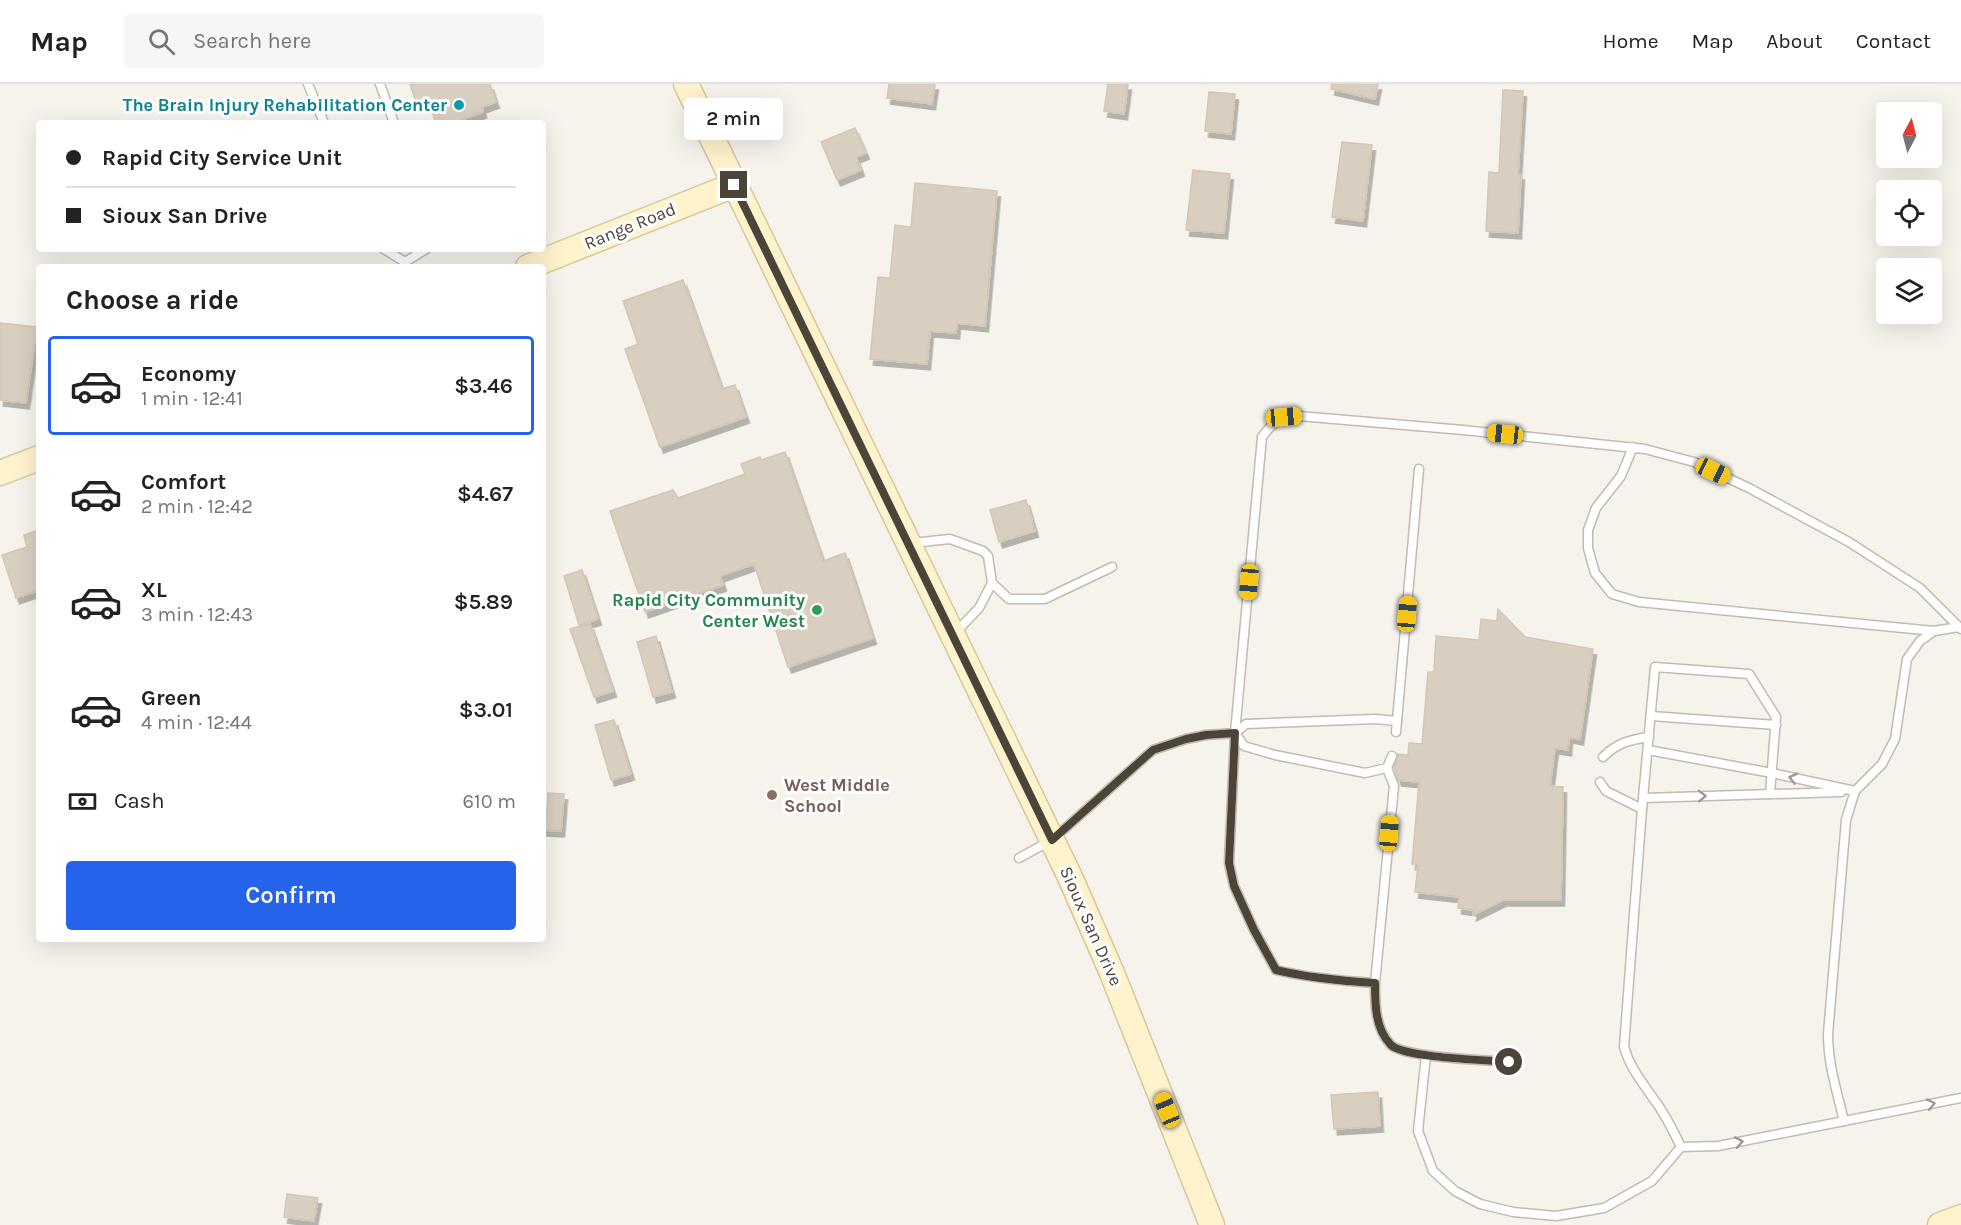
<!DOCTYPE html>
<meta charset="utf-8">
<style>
body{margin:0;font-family:Karla,sans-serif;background:#f6f6f6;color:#222;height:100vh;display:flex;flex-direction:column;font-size:22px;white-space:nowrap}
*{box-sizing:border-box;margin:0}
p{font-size:20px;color:#767676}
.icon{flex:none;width:33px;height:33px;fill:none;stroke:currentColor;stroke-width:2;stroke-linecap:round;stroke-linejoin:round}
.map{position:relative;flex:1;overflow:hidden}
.details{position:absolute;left:36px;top:180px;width:510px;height:678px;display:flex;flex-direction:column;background:#fff;border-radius:6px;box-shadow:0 6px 24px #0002}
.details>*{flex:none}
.guide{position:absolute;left:36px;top:36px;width:510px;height:132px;border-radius:6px;box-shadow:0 6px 24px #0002;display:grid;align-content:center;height:132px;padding:0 30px;background:#fff}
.needle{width:39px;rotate:7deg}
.fabs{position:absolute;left:1876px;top:18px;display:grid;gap:12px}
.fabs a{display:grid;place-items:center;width:66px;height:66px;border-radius:6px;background:#fff;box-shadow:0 6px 24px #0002;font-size:30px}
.end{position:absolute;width:27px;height:27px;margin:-14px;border:8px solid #4b4439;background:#fff;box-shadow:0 0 0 3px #fff}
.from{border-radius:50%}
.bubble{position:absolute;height:42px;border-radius:6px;background:#fff;box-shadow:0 6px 24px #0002;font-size:20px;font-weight:600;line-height:42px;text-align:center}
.car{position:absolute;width:18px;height:36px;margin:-18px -9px;border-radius:8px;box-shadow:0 0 4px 2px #0007;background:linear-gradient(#f5c518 24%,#345 0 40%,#f5c518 0 76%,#345 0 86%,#f5c518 0)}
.guide b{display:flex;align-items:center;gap:21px;height:57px;font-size:22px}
.guide b+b{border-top:2px solid #e0e0e0}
.guide i{width:15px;height:15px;background:#222}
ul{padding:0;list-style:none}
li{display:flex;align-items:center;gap:18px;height:99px;margin:0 12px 9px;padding:0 18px;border:3px solid transparent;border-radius:6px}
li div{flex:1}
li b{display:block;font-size:22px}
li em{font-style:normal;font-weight:600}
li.on{border-color:#2563eb}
li>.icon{width:54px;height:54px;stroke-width:1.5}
h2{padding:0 30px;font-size:27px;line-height:72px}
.pay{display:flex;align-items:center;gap:15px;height:66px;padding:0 30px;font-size:22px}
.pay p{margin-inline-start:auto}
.button{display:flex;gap:12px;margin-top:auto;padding:12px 30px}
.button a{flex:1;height:69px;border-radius:6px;background:#2563eb;color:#fff;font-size:24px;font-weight:600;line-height:69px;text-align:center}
header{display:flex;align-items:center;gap:36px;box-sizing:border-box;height:84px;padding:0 30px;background:#fff;border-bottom:2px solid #e0e0e0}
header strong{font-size:28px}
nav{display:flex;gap:33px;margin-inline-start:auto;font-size:21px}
.search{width:420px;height:54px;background:#f6f6f6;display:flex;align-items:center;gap:15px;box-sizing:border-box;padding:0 21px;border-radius:6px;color:#767676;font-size:22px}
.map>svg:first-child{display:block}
.building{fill:#d8cfc1;stroke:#d3c7b4;stroke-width:1.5;filter:url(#shadow)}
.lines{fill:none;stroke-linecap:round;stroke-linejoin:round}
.lane-casing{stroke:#c2bbae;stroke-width:11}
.secondary-casing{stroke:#d6c79b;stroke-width:27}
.lane{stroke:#fff;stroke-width:8}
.secondary{stroke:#fff3cd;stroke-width:24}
.oneway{stroke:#9c9892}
.route{stroke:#4b4439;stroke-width:8}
.culture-dot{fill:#0f9aa8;stroke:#fff;stroke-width:2}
.leisure-dot{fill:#2e9e5b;stroke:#fff;stroke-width:2}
.education-dot{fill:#8d6e63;stroke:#fff;stroke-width:2}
.labels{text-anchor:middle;stroke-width:6;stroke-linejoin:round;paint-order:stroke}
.culture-label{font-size:18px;font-weight:bold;fill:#0d838f;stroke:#fff;text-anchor:end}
.street-label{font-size:18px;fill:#4b4439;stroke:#fff}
.leisure-label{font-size:18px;font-weight:bold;fill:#27864d;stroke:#fff;text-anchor:end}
.education-label{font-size:18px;font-weight:bold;fill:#785e54;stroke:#fff;text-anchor:start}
</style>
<header>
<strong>Map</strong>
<div class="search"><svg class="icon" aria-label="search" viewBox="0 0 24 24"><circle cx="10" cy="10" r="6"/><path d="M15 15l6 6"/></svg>Search here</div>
<nav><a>Home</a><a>Map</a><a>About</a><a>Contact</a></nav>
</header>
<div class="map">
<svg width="1961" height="1141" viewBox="0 0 1961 1141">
<defs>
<filter id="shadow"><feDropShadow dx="3.5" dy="6" stdDeviation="0" flood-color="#0004"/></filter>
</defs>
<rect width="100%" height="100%" fill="#f6f3ec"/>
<g class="building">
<path d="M410,0H490L496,18L482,23L483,28L453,39H436L427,14L416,18Z"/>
<path d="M889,0H935L932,20L887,14Z"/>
<path d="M1108,0H1128L1124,30L1104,27Z"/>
<path d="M1332,0H1378L1375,15L1331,5Z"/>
<path d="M1503,6L1523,7L1518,90H1521L1518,149L1486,147L1489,88L1499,89Z"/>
<path d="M1209,8L1235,10L1231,50L1205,47Z"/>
<path d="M855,44L866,69L856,73L861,86L837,96L821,58Z"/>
<path d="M1342,58L1372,61L1363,137L1332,133Z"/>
<path d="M1193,86L1230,90L1224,149L1186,146Z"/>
<path d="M915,99L997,107L985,242L957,239L956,249L930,247L927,280L870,275L878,193L890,194L895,141L911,143Z"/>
<path d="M683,196L722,305L735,301L746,333L660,363L625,265L638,260L623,217Z"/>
<path d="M0,239L37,243L26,319L0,316Z"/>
<path d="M785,368L823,477L845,469L873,554L788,583L754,480L720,492L723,501L645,528L610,427L673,406L678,414L745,390L741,380L760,373L761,376Z"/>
<path d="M1026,416L1035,447L999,458L990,426Z"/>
<path d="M39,446V506L16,514L2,471L27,463L24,451Z"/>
<path d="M582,486L598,535L579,541L564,492Z"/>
<path d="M1498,525L1525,553L1593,565L1580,655L1569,653L1568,666L1555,664L1550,702L1563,703L1561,816H1503L1473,831L1474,826L1458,824L1459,813L1415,808L1418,780H1412L1419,698L1398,696L1394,683L1398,670L1408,671L1409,659L1422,660L1428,588H1434L1436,552L1479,556L1481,535L1497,537Z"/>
<path d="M590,540L613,607L594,613L570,545Z"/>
<path d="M656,552L672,608L653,613L637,558Z"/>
<path d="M614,636L631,690L611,696L595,641Z"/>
<path d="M548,709L564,710L561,747L543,746V727H547Z"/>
<path d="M1378,1008L1380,1042L1334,1045L1331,1011Z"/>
<path d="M287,1110L318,1114L314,1137L284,1133Z"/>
</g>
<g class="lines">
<defs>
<g id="lane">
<path d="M308,0L324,39"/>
<path d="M380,0L394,39"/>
<path d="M384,165L405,178L407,183"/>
<path d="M405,178L426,165"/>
<path d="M1633,363L1621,392L1596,424L1588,446V464L1595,489L1612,510L1639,518L1934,547L1959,543"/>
<path d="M912,459L950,455L983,467L988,472L992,499L979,524L955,549"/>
<path d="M992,499L1009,515H1045L1112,483"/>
<path d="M1651,632L1776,641"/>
<path d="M1397,637L1419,385"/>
<path d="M1235,649L1229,779L1234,802L1254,846L1276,886C1309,894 1342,897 1375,899C1375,920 1375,945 1391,961C1405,974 1486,976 1509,978"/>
<path d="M1648,666L1772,689L1855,707"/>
<path d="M1392,672L1387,684L1365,689L1275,671L1244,662L1235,649L1246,640L1375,635L1397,637L1396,648"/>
<path d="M1603,673C1617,659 1629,656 1649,653"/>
<path d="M1600,698L1606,707L1642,725"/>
<path d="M1644,714L1841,708"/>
<path d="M1019,774L1052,756L1153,666L1186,655L1206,651L1235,649L1262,353C1274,337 1278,334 1299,332L1463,346L1645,365L1694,378L1749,404L1849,458L1920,504L1961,545"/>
<path d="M1375,899L1394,702L1387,684"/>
<path d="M1426,971L1418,1047L1433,1087L1455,1107L1480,1120L1513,1128L1556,1132L1604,1124L1652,1097L1681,1063L1718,1062L1961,1014"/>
<path d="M1844,1037C1837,1008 1828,980 1828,950L1846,736L1855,707L1882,680L1895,655L1907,575L1920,557L1934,547"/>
<path d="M1681,1063C1673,1047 1666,1031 1655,1017C1643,999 1630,984 1624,963L1642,725L1655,583L1749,590L1776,633L1770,710"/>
</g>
<g id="secondary">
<path d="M686,0L1070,793L1112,889L1212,1141"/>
<path d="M528,183L734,101"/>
<path d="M0,389L39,374"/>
<path d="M1940,1141L1961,1133"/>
</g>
</defs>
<use href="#lane" class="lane-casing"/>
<use href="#secondary" class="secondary-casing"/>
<use href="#lane" class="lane"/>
<use href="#secondary" class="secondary"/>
</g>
<defs><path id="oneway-chevron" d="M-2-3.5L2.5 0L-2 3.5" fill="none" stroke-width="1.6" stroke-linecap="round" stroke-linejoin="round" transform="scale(1.5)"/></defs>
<g class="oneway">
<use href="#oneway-chevron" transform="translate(1793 694) rotate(-167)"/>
<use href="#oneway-chevron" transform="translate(1702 712) rotate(-2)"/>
<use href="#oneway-chevron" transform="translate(1931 1020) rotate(-11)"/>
<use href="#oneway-chevron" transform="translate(1739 1058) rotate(-11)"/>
</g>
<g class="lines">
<path class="route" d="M734,101L1052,756L1153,666L1186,655L1206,651L1235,649L1229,779L1234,802L1254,846L1276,886C1309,894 1342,897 1375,899C1375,920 1375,945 1391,961C1405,974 1486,976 1509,978"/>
</g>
<circle class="culture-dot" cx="459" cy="21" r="6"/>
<circle class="leisure-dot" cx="817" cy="526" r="6"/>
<circle class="education-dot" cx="772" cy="711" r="6"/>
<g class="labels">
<g class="culture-label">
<text x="447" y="27">The Brain Injury Rehabilitation Center</text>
</g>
<g class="street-label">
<text transform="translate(630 142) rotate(-22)" y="6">Range Road</text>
<text transform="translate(1091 842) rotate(66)" y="6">Sioux San Drive</text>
</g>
<g class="leisure-label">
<text x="805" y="522">Rapid City Community<tspan x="805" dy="21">Center West</tspan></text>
</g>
<g class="education-label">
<text x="784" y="707">West Middle<tspan x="784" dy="21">School</tspan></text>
</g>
</g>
</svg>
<div class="fabs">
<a><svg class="needle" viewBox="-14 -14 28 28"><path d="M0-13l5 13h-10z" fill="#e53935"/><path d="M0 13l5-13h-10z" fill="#767676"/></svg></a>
<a><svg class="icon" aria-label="locate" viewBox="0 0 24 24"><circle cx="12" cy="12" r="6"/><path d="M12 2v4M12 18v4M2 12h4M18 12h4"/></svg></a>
<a><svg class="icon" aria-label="layers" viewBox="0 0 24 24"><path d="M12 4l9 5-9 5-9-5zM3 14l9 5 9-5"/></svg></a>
</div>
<i class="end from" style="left:1509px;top:978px"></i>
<i class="end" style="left:734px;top:101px"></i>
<div class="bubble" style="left:684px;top:14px;width:99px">2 min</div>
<i class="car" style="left:1284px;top:333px;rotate:85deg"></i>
<i class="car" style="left:1505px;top:350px;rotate:276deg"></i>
<i class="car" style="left:1713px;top:387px;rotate:115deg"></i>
<i class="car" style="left:1249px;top:498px;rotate:185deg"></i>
<i class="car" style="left:1407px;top:530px;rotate:5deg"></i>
<i class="car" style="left:1389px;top:749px;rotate:5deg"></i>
<i class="car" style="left:1167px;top:1026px;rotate:338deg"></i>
<div class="guide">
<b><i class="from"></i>Rapid City Service Unit</b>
<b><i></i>Sioux San Drive</b>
</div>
<section class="details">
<h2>Choose a ride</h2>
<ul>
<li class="on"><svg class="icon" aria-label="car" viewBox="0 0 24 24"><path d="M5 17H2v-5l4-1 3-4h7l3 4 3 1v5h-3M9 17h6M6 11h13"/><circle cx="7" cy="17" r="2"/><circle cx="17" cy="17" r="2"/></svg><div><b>Economy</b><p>1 min · 12:41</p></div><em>$3.46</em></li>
<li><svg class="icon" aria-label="car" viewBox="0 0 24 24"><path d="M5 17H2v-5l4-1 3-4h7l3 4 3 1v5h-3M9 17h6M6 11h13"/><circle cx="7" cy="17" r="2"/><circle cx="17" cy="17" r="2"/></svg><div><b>Comfort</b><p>2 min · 12:42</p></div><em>$4.67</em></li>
<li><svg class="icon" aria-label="car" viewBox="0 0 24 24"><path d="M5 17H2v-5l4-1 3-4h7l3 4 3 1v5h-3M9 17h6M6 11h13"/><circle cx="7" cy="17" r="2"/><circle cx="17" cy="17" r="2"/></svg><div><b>XL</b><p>3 min · 12:43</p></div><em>$5.89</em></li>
<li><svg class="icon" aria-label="car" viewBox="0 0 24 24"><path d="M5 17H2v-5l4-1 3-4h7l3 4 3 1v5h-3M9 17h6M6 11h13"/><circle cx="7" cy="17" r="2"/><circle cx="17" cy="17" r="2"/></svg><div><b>Green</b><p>4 min · 12:44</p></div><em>$3.01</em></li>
</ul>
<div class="pay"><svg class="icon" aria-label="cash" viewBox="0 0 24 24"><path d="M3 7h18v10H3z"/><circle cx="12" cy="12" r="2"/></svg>Cash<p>610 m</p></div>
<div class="button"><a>Confirm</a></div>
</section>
</div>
